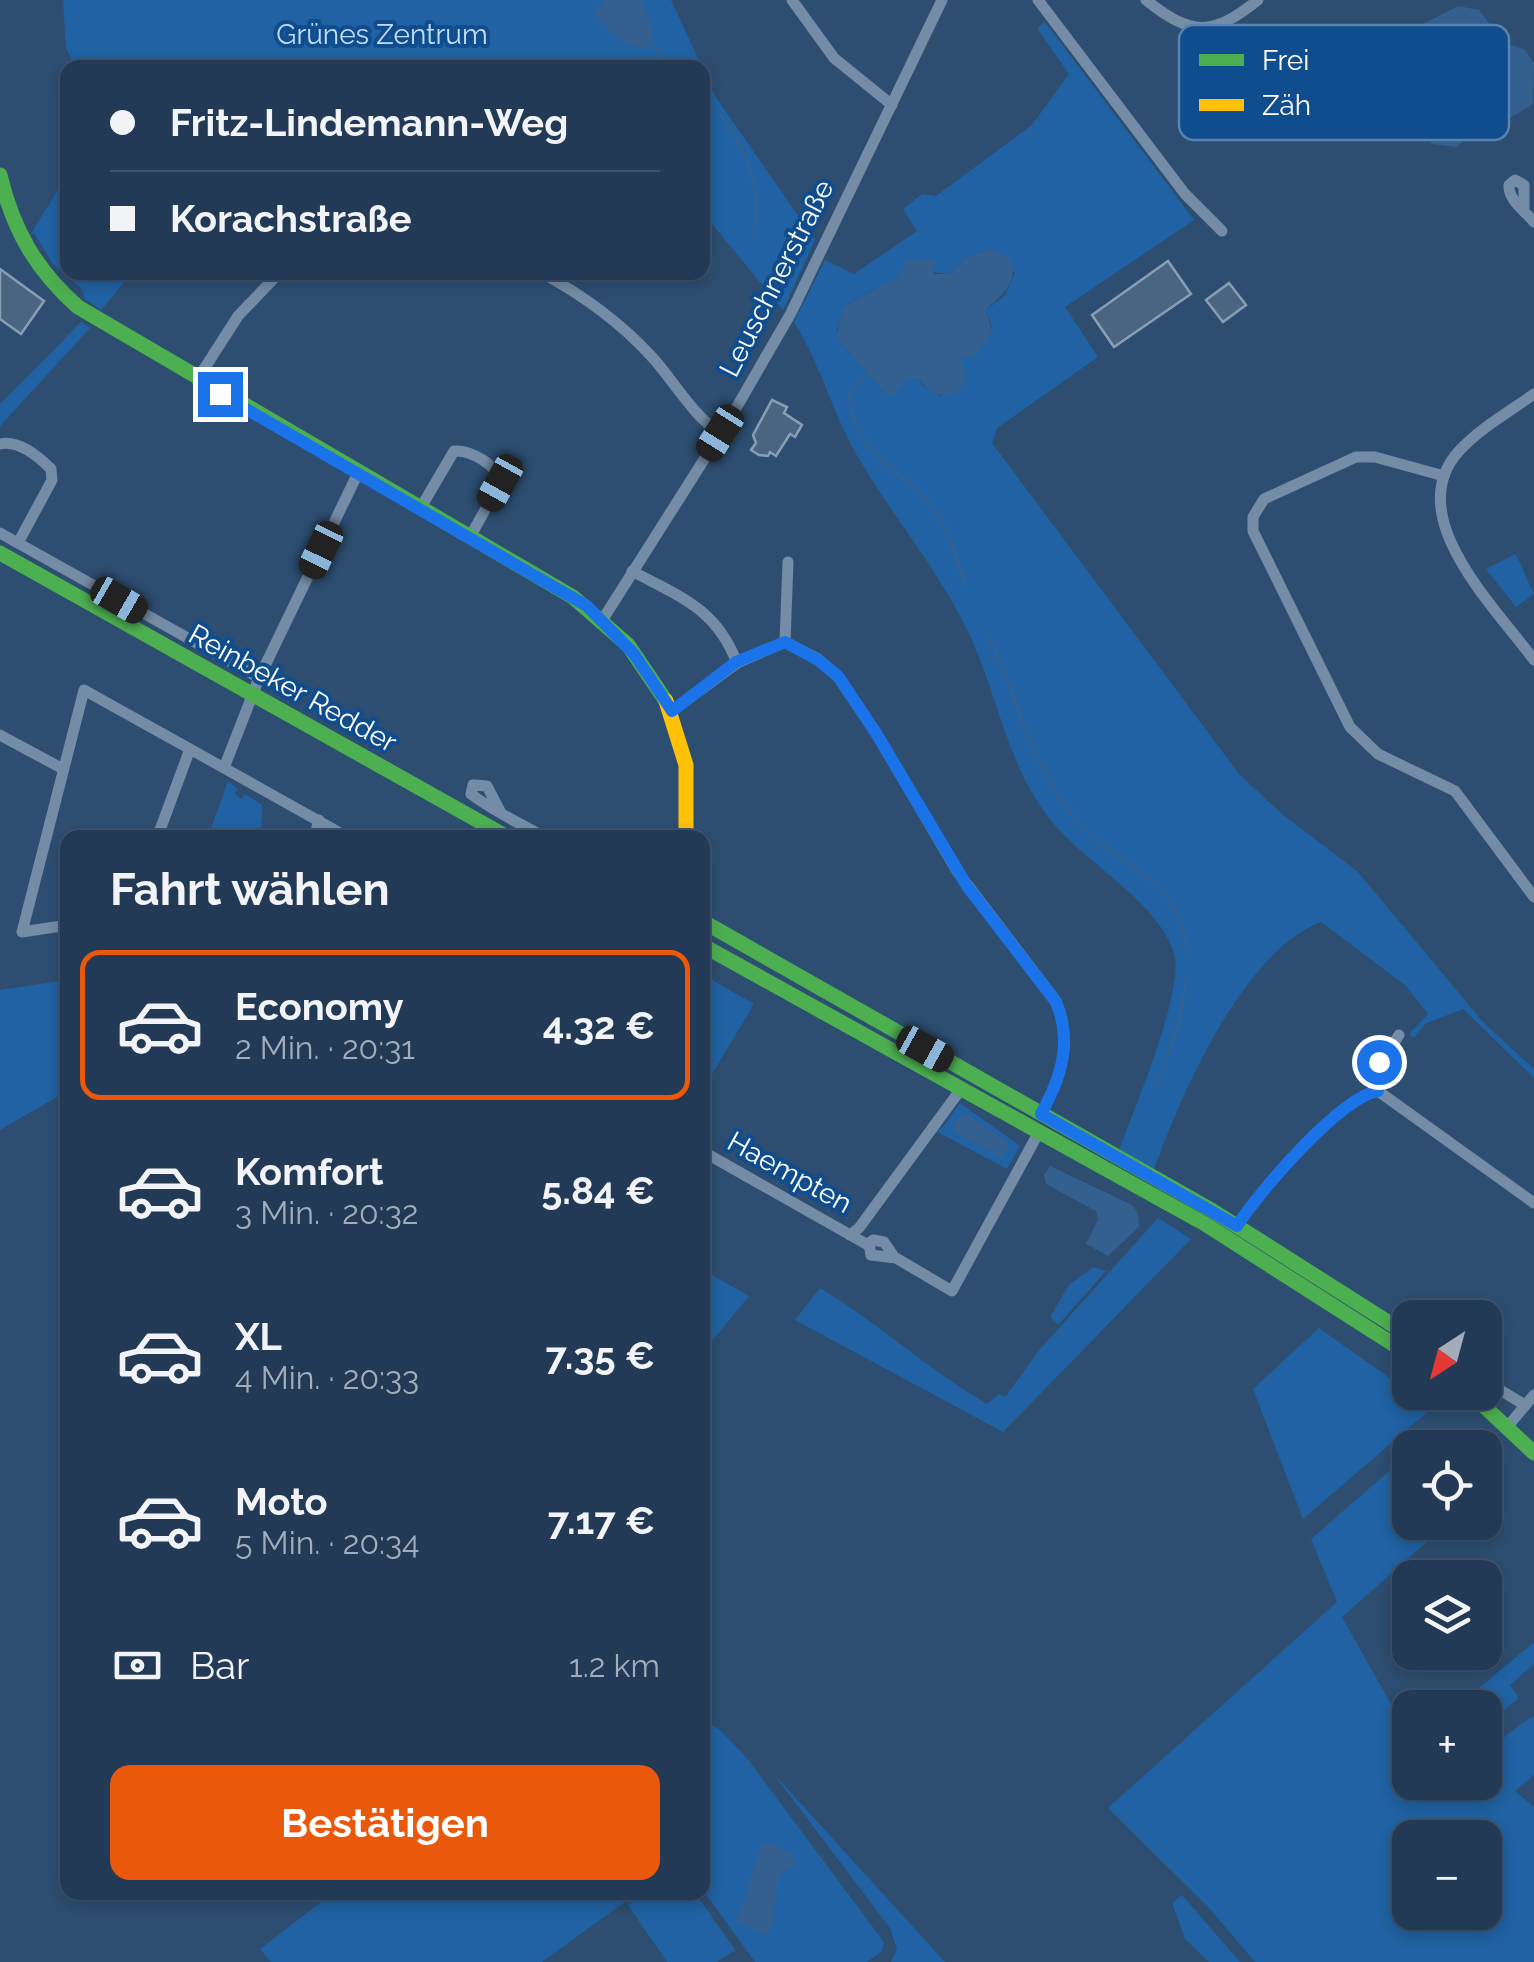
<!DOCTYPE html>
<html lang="de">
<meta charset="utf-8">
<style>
body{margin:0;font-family:Raleway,sans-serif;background:#2a415b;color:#f1f3f6;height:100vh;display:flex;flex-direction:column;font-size:38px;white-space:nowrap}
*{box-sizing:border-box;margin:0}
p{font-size:32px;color:#a2adb9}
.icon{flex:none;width:55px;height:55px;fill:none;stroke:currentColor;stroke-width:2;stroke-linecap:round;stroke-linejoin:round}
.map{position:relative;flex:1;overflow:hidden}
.side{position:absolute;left:60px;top:830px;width:650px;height:1070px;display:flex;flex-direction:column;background:#223a55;border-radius:20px;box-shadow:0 5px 15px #0003,0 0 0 2px #3f546c}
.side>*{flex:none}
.top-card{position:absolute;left:60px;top:60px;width:650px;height:220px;border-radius:20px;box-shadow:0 5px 15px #0003,0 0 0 2px #3f546c;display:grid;align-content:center;height:220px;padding:0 50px;background:#223a55}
.needle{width:65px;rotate:216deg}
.buttons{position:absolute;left:1392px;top:1300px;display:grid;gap:20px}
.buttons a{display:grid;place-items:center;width:110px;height:110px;border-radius:20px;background:#223a55;box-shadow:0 5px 15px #0003,0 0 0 2px #3f546c;font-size:50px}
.end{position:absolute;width:45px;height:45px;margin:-22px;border:12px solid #1a73e8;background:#fff;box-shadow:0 0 0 5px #fff}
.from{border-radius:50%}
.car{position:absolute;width:30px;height:60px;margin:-30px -15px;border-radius:12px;box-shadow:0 0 8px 2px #0007;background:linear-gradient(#222 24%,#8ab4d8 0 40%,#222 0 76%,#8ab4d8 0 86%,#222 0)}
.top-card b{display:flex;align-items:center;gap:35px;height:95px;font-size:38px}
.top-card b+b{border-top:2px solid #3f546c}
.top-card i{width:25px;height:25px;background:#f1f3f6}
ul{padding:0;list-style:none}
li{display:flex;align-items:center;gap:30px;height:150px;margin:0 20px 15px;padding:0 30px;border:5px solid transparent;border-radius:20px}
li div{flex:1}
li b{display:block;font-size:38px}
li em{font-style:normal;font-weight:700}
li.selected{border-color:#ea580c}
li>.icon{width:90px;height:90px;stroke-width:1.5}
h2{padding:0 50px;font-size:45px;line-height:120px}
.pay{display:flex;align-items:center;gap:25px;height:110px;padding:0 50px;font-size:38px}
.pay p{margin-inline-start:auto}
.button{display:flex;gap:20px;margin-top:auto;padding:20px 50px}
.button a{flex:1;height:115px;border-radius:20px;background:#ea580c;color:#fff;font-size:40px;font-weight:700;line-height:115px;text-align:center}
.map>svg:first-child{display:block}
.green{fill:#2062a3;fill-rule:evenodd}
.water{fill:#33608f}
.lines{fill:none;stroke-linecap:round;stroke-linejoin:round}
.stream{stroke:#33608f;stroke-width:2.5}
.building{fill:#4a6581;stroke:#899eb3;stroke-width:2.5}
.street{stroke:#748ca5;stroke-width:11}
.fast{stroke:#4caf50;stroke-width:15}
.slow{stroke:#ffc107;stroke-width:15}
.route{stroke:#1a73e8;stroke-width:12}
.labels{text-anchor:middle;stroke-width:8;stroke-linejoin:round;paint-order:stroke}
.park-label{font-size:28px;fill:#c0dffd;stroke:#104d8e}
.street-label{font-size:28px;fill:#fff;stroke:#104d8e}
.key{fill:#104d8e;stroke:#5882b0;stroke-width:2.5}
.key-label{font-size:28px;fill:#fff}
</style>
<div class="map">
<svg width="1534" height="1962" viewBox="0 0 1534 1962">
<rect width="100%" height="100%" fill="#2d4e71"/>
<g class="green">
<path d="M63,0H671L702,67H75L66,48Z"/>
<path d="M1045,22L1194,220L1065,307L1098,357L997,428L992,443L1239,774L1282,814L1357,871L1483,1022L1534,1069V1078L1463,1009L1425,1024L1414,1038L1409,1034L1428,1014L1406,986L1321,922C1243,951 1181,1095 1154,1169L1119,1150C1134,1110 1185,990 1174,953C1158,900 1079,860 1046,814C1007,761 998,699 972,640C942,574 896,521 859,459C833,416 821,364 794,322L825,260L854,274L917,231L903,209L922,194L936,196L1032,125L1069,74L1037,28ZM990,250L1015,273L1005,295L986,310L992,327L961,358L941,396L923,386L919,378H909L884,392L840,342L837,329L848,304L899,276L932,272L950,274L970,255Z"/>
<path d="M703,69L715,96L815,240L783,310L703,213Z"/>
<path d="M67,175L68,272L132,273L101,310L84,298L82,289L53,264L34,233L29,237Z"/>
<path d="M81,322L90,328L0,426V404Z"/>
<path d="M1516,554L1534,594L1516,607L1486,569Z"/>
<path d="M228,781L238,789L235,794L241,799L245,794L262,805L261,837H208Z"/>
<path d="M703,975L754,1004L703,1089Z"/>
<path d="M67,980V1091L0,1130V990Z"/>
<path d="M960,1103L1020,1146L1007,1169L936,1131L943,1127Z"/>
<path d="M1158,1218L1191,1239L1003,1432L795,1320L820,1288C878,1323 928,1369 987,1404L999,1394L1005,1397L1040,1349Z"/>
<path d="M1093,1267L1106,1271L1058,1325L1050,1317L1069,1285Z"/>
<path d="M703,1270L749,1296L703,1352Z"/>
<path d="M1319,1328L1432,1408L1303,1519L1253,1389Z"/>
<path d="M1410,1453V1522L1448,1523L1342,1617L1410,1738V1782H1485V1752L1532,1716L1534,1719V1775L1515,1791L1534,1807V1962H1255L1210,1909L1108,1808L1337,1602L1311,1539ZM1410,1838H1485V1912H1410Z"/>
<path d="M1534,1642V1664L1510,1685L1519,1698L1485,1726V1708L1456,1707Z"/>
<path d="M702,1719L720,1730L746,1757L878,1934L884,1943L882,1951L867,1962H755L703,1890Z"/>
<path d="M772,1772L945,1962H891L897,1949L890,1928Z"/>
<path d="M333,1893V1892L637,1893L542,1962H271L260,1949Z"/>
<path d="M646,1893H695L735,1950L717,1962H667L628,1905Z"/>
<path d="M1182,1895L1240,1962H1209L1185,1939L1172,1903Z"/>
</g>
<g class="water">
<path d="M604,0H642L652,29L649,48C630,51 603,29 594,12Z"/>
<path d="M1458,6L1479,10L1504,43L1524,49L1534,63L1533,104L1493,128L1472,133L1457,147L1432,144L1427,136L1392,129L1373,106L1363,109L1344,97L1338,85L1342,78L1385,44Z"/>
<path d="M990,250L1009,256C1021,282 1003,293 986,310L992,332L976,356L961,358L965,379L959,392C944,400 926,392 919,378H909L892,396L884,392L840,342L837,334L843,307L899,276L907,260H934L933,274H950L970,255Z"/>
<path d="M967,1114L1008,1143V1150L1001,1158L953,1131L954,1121Z"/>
<path d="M1050,1166L1132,1205L1138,1213L1139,1227L1108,1256L1086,1244L1098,1220L1096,1211L1046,1184L1044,1175Z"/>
<path d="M770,1843L793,1854L794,1866L780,1874L770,1931L763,1934L735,1921C749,1897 751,1870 762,1844Z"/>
</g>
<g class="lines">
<g class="stream">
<path d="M650,39L668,68"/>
<path d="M718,111C745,145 764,190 753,234"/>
<path d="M867,373L849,392C853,457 905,469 935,511C950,532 957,561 965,585"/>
<path d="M989,636C1022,707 1033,785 1096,839C1143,878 1179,884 1188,954"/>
<path d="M1156,1086L1179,1023L1186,980"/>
</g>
</g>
<g class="building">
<path d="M1168,261L1191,294L1114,347L1092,315Z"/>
<path d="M0,269L44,301L21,334L0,319Z"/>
<path d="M1229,283L1246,305L1223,322L1206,300Z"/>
<path d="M772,400L787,407L784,413L802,425L795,437L790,434L776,456L770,452L768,456L759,455L751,450L756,443L753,435Z"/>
</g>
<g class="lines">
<g class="street">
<path d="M792,0L834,58L892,105"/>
<path d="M1038,0L1185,194L1222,231"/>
<path d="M1146,0C1192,37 1213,36 1258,0"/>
<path d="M1524,211V185L1515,180L1509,185C1508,200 1525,211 1534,222"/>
<path d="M540,272C581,294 621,323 652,357C674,381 693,416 720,433"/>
<path d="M197,380L238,316L280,272"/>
<path d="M1534,394C1509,412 1480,428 1459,451C1400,516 1496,608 1534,660"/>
<path d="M0,444C18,440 38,456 51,469L52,480L18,543"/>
<path d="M1444,476L1375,457H1356L1264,499L1253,517V531L1350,727L1378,754L1455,791L1534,897"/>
<path d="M420,509L454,451C471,450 498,465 500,483L470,537"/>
<path d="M0,533L259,678"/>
<path d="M632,571C680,597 716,608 737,663"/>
<path d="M603,619L731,417L791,313L942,0"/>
<path d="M785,642L788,562"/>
<path d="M672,711L737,663L785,642L818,659L838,677L876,733L957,871L1056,1001C1073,1042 1061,1078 1041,1114"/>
<path d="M0,735L63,769"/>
<path d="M190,749L224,768L259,678L358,473"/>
<path d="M224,768L349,838"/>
<path d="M501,813L487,786L473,785L471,794C493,811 521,824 546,838"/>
<path d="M314,838L319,820"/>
<path d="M68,925L22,932L84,690L190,749L157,838"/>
<path d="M1378,1091L1377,1069L1399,1035"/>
<path d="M702,1151L868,1245"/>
<path d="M1237,1226C1259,1192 1339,1098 1378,1091L1534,1203"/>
<path d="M850,1235L859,1228L961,1089"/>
<path d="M896,1258L871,1255L869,1243L873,1240L884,1242L895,1258H896L952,1291L1039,1132"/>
<path d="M1485,1381L1525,1405"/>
<path d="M1508,1426L1534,1395"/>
</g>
<g class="fast">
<path d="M0,175C13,230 36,270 78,307L573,597L628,645L666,701"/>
<path d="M0,553L509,838"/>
<path d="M702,921L1213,1211L1410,1336"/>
<path d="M702,945L1205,1224L1410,1355"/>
<path d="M1469,1392L1534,1453"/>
</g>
<path class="slow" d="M666,701L686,765V838"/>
</g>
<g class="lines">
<path class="route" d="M220,394L587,606L634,654L672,711L736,662L785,642L818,660L838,676L876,733L967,886L1056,1002C1073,1042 1061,1078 1041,1114L1237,1226C1259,1192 1339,1098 1378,1091L1379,1062"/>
</g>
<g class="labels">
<g class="park-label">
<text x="382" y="44">Grünes Zentrum</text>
</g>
<g class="street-label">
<text transform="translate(776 278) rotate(-63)" y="10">Leuschnerstraße</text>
<text transform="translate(293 688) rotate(29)" y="10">Reinbeker Redder</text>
<text transform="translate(790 1172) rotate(29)" y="10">Haempten</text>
</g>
</g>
<rect x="1179" y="25" width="330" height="115" rx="15" class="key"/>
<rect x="1199" y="54" width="45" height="12" fill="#4caf50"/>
<rect x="1199" y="99" width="45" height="12" fill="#ffc107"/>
<g class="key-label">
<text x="1262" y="70">Frei</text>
<text x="1262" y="115">Zäh</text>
</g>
</svg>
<div class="buttons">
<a><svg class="needle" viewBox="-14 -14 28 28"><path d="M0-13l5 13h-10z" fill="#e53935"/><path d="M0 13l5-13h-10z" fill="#a2adb9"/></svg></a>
<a><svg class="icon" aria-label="locate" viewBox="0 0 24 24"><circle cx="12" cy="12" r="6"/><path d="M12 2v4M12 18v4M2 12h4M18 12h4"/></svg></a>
<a><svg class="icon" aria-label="layers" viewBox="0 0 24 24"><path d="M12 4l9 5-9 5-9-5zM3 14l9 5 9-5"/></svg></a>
<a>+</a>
<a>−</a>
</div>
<i class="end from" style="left:1379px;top:1062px"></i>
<i class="end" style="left:220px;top:394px"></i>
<i class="car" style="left:720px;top:433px;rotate:212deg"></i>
<i class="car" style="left:500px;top:483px;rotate:209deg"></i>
<i class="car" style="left:321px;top:550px;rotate:206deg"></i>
<i class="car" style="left:119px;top:600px;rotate:120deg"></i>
<i class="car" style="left:925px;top:1049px;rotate:119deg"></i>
<div class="top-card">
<b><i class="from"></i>Fritz-Lindemann-Weg</b>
<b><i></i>Korachstraße</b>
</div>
<section class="side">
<h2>Fahrt wählen</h2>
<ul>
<li class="selected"><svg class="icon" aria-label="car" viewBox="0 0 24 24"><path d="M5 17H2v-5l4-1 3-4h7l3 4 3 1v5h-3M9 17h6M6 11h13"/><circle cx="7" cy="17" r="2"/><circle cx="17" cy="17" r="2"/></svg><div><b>Economy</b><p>2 Min. · 20:31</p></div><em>4.32 €</em></li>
<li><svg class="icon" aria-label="car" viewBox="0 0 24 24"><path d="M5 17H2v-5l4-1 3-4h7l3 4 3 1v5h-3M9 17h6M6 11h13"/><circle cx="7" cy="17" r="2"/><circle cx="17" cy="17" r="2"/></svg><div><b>Komfort</b><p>3 Min. · 20:32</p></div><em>5.84 €</em></li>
<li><svg class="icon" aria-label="car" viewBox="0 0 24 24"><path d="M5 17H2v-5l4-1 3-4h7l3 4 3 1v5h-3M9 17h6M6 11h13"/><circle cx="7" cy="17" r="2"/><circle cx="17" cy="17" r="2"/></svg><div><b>XL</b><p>4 Min. · 20:33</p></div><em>7.35 €</em></li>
<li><svg class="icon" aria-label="car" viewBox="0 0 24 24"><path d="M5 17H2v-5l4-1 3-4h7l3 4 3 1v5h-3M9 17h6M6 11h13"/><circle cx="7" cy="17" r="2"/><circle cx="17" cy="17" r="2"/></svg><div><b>Moto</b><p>5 Min. · 20:34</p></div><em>7.17 €</em></li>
</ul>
<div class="pay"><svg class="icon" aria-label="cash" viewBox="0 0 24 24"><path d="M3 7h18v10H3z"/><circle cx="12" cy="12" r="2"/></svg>Bar<p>1.2 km</p></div>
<div class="button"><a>Bestätigen</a></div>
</section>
</div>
